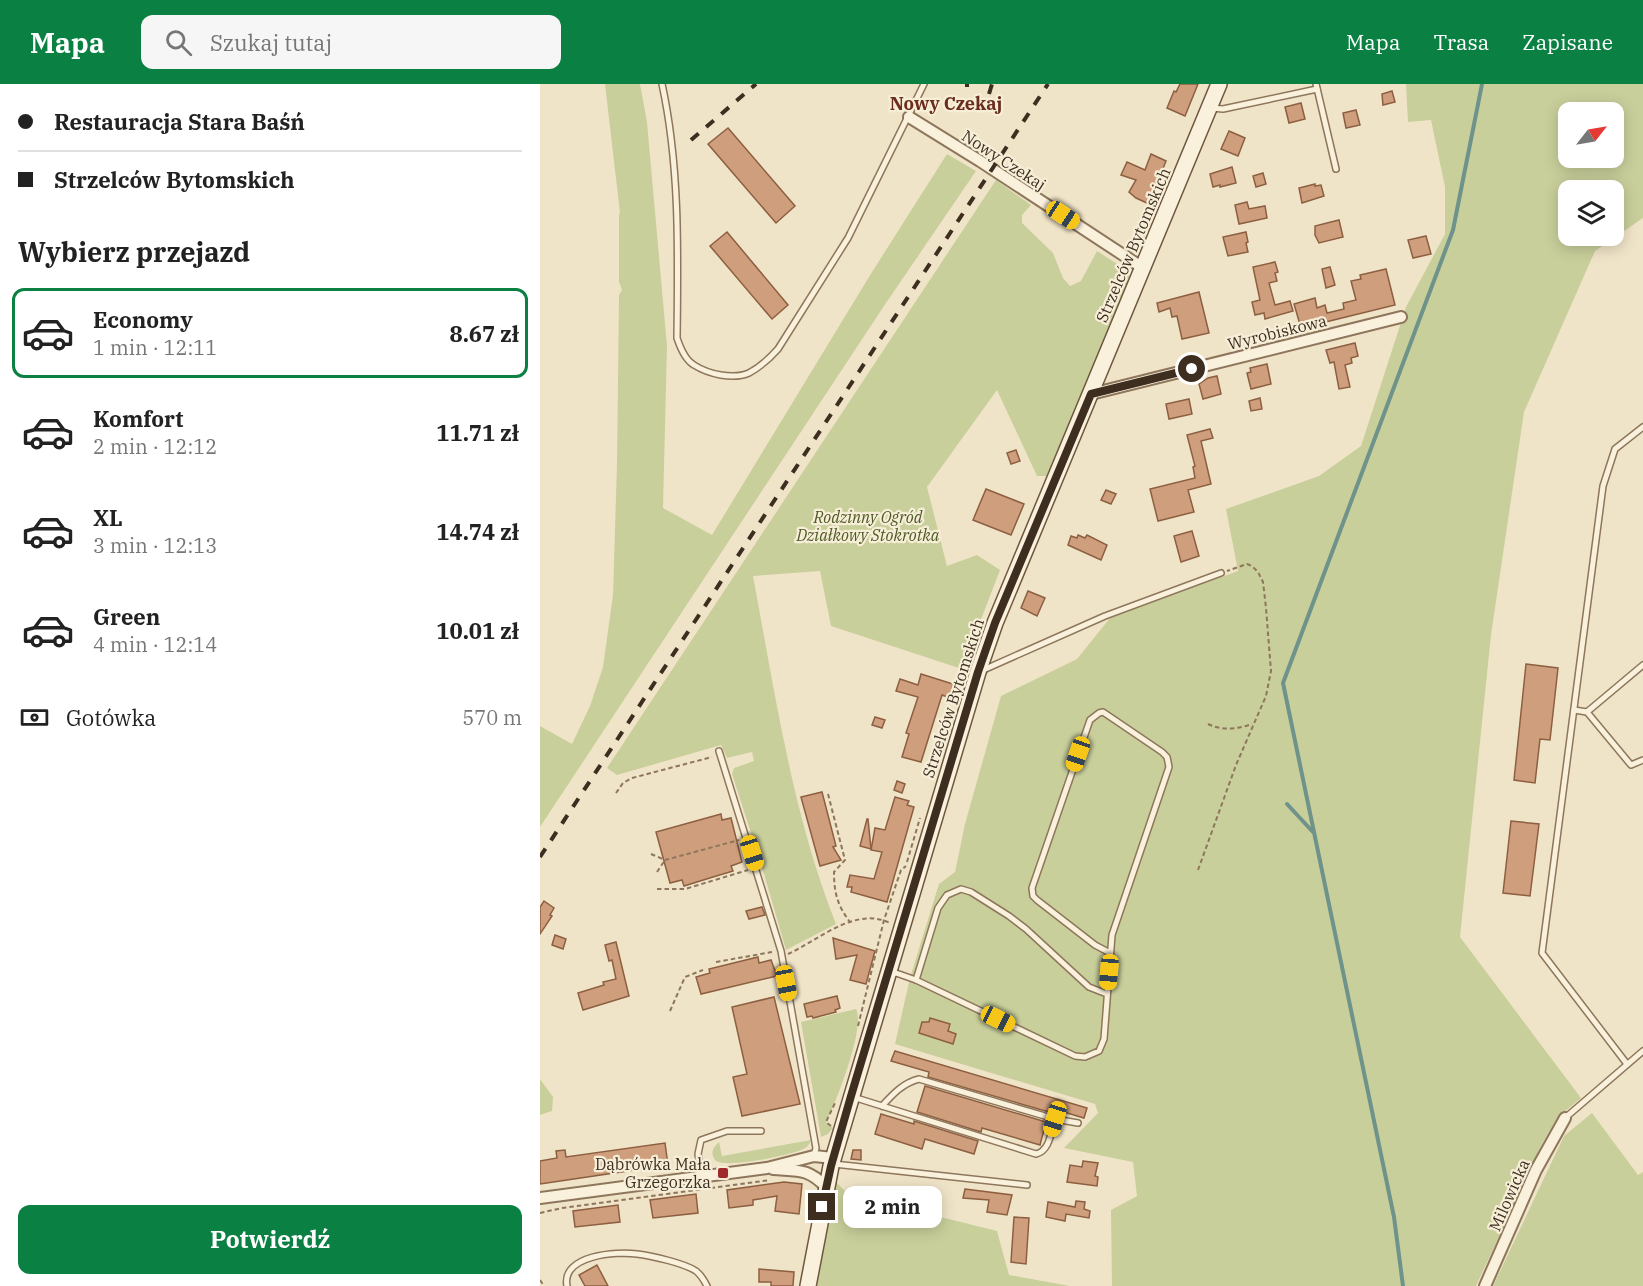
<!DOCTYPE html>
<html lang="pl">
<meta charset="utf-8">
<style>
body{margin:0;font-family:"IBM Plex Serif",serif;background:#f6f6f6;color:#222;height:100vh;display:flex;flex-direction:column;font-size:22px;white-space:nowrap}
*{box-sizing:border-box;margin:0}
p{font-size:20px;color:#767676}
.icon{flex:none;width:33px;height:33px;fill:none;stroke:currentColor;stroke-width:2;stroke-linecap:round;stroke-linejoin:round}
.map{position:relative;flex:1;overflow:hidden}
.panel{display:flex;flex-direction:column;background:#fff;width:540px}
.panel>*{flex:none}
.hud{display:grid;align-content:center;height:132px;padding:0 18px;background:#fff}
.needle{width:39px;rotate:59deg}
.buttons{position:absolute;left:1018px;top:18px;display:grid;gap:12px}
.buttons a{display:grid;place-items:center;width:66px;height:66px;border-radius:12px;background:#fff;box-shadow:0 3px 15px #0003;font-size:30px}
.end{position:absolute;width:27px;height:27px;margin:-14px;border:8px solid #3d2e20;background:#fff;box-shadow:0 0 0 3px #fff}
.from{border-radius:50%}
.bubble{position:absolute;height:42px;border-radius:12px;background:#fff;box-shadow:0 3px 15px #0003;font-size:20px;font-weight:700;line-height:42px;text-align:center}
.car{position:absolute;width:18px;height:36px;margin:-18px -9px;border-radius:8px;box-shadow:0 0 4px 2px #0007;background:linear-gradient(#f5c518 24%,#345 0 40%,#f5c518 0 76%,#345 0 86%,#f5c518 0)}
.hud b{display:flex;align-items:center;gap:21px;height:57px;font-size:22px}
.hud b+b{border-top:2px solid #e0e0e0}
.hud i{width:15px;height:15px;background:#222}
ul{padding:0;list-style:none}
li{display:flex;align-items:center;gap:18px;height:90px;margin:0 12px 9px;padding:0 6px;border:3px solid transparent;border-radius:12px}
li div{flex:1}
li b{display:block;font-size:22px}
li em{font-style:normal;font-weight:700}
li.on{border-color:#0b8043}
li>.icon{width:54px;height:54px;stroke-width:1.5}
h2{padding:0 18px;font-size:27px;line-height:72px}
.pay{display:flex;align-items:center;gap:15px;height:66px;padding:0 18px;font-size:22px}
.pay p{margin-inline-start:auto}
.primary-button{display:flex;gap:12px;margin-top:auto;padding:12px 18px}
.primary-button a{flex:1;height:69px;border-radius:12px;background:#0b8043;color:#fff;font-size:24px;font-weight:700;line-height:69px;text-align:center}
header{display:flex;align-items:center;gap:36px;box-sizing:border-box;height:84px;padding:0 30px;background:#0b8043;color:#fff}
header strong{font-size:28px}
nav{display:flex;gap:33px;margin-inline-start:auto;font-size:21px}
.search{width:420px;height:54px;background:#f6f6f6;display:flex;align-items:center;gap:15px;box-sizing:border-box;padding:0 21px;border-radius:12px;color:#767676;font-size:22px}
main{display:flex;flex:1;min-height:0}
.map>svg:first-child{display:block}
.green{fill:#c9cf9b;fill-rule:evenodd}
.lines{fill:none;stroke-linecap:round;stroke-linejoin:round}
.stream{stroke:#6f938a;stroke-width:4}
.building{fill:#cf9f7d;stroke:#8d5f41;stroke-width:1.5}
.lane-casing{stroke:#8d765c;stroke-width:8}
.street-casing{stroke:#8d765c;stroke-width:14}
.secondary-casing{stroke:#6f573f;stroke-width:18}
.path{stroke:#8d765c;stroke-width:2;stroke-dasharray:4.5 3;stroke-linecap:butt}
.lane{stroke:#faf1dc;stroke-width:5}
.street{stroke:#faf1dc;stroke-width:10}
.secondary{stroke:#faf1dc;stroke-width:15}
.rail{stroke:#3d2e20;stroke-width:4;stroke-dasharray:10 10;stroke-linecap:butt}
.route{stroke:#3d2e20;stroke-width:8}
.poi-dot{fill:#9e2a2b;stroke:#f7eed8;stroke-width:2}
.labels{text-anchor:middle;stroke-width:4.5;stroke-linejoin:round;paint-order:stroke}
.street-label{font-size:16px;fill:#3d2e20;stroke:#f7eed8}
.park-label{font-size:16px;font-style:italic;fill:#4d5a26;stroke:#f7eed8}
.poi-label{font-size:16px;fill:#3d2e20;stroke:#f7eed8;text-anchor:end}
.neighbourhood-label{font-size:18px;font-weight:bold;fill:#6b2e1e;stroke:#f7eed8}
</style>
<header>
<strong>Mapa</strong>
<div class="search"><svg class="icon" aria-label="search" viewBox="0 0 24 24"><circle cx="10" cy="10" r="6"/><path d="M15 15l6 6"/></svg>Szukaj tutaj</div>
<nav><a>Mapa</a><a>Trasa</a><a>Zapisane</a></nav>
</header>
<main>
<section class="panel">
<div class="hud">
<b><i class="from"></i>Restauracja Stara Baśń</b>
<b><i></i>Strzelców Bytomskich</b>
</div>
<h2>Wybierz przejazd</h2>
<ul>
<li class="on"><svg class="icon" aria-label="car" viewBox="0 0 24 24"><path d="M5 17H2v-5l4-1 3-4h7l3 4 3 1v5h-3M9 17h6M6 11h13"/><circle cx="7" cy="17" r="2"/><circle cx="17" cy="17" r="2"/></svg><div><b>Economy</b><p>1 min · 12:11</p></div><em>8.67 zł</em></li>
<li><svg class="icon" aria-label="car" viewBox="0 0 24 24"><path d="M5 17H2v-5l4-1 3-4h7l3 4 3 1v5h-3M9 17h6M6 11h13"/><circle cx="7" cy="17" r="2"/><circle cx="17" cy="17" r="2"/></svg><div><b>Komfort</b><p>2 min · 12:12</p></div><em>11.71 zł</em></li>
<li><svg class="icon" aria-label="car" viewBox="0 0 24 24"><path d="M5 17H2v-5l4-1 3-4h7l3 4 3 1v5h-3M9 17h6M6 11h13"/><circle cx="7" cy="17" r="2"/><circle cx="17" cy="17" r="2"/></svg><div><b>XL</b><p>3 min · 12:13</p></div><em>14.74 zł</em></li>
<li><svg class="icon" aria-label="car" viewBox="0 0 24 24"><path d="M5 17H2v-5l4-1 3-4h7l3 4 3 1v5h-3M9 17h6M6 11h13"/><circle cx="7" cy="17" r="2"/><circle cx="17" cy="17" r="2"/></svg><div><b>Green</b><p>4 min · 12:14</p></div><em>10.01 zł</em></li>
</ul>
<div class="pay"><svg class="icon" aria-label="cash" viewBox="0 0 24 24"><path d="M3 7h18v10H3z"/><circle cx="12" cy="12" r="2"/></svg>Gotówka<p>570 m</p></div>
<div class="primary-button"><a>Potwierdź</a></div>
</section>
<div class="map">
<svg width="1103" height="1202" viewBox="0 0 1103 1202">
<rect width="100%" height="100%" fill="#f0e4c8"/>
<g class="green">
<path d="M65,0H100L107,38L127,262L123,424L172,451L332,188L407,70L436,87L344,222L0,743V642L32,660L50,622L63,583L73,511L77,380L79,211L82,206L79,198V130L80,129Z"/>
<path d="M866,0H1103V134L1055,167L984,328L951,551L920,853L1041,1014L1017,1034L1002,1060L936,1202H572L571,1126L597,1112L593,1078L524,1064L558,1029L555,1020L355,960L370,894L399,800L415,788L425,740L461,612L537,575L570,534L698,487L686,425L779,392L821,362L866,223L905,150V103L891,36L868,38ZM1029,28H1074V74H1029ZM1029,106H1074V152H1029Z"/>
<path d="M456,96L491,121L482,131V139L513,169L523,194L530,202L541,197L557,167L585,185L591,195L509,392H497L457,306L387,403L407,482L437,471L460,486L422,585L291,542L280,487L213,492C235,609 252,729 296,840L246,866L222,783L192,690L194,684L214,677L212,668L187,674L181,661L77,691L67,684Z"/>
<path d="M316,925C326,942 296,1019 286,1038L293,1044L288,1050L281,1053L261,938Z"/>
<path d="M0,995L13,1013L12,1027L0,1031Z"/>
<path d="M1052,1029L1098,1091L1103,1088V1202H953L1024,1052Z"/>
<path d="M271,1056C269,1061 267,1064 261,1066C247,1072 188,1084 176,1077C170,1070 172,1064 179,1058L182,1072Z"/>
<path d="M296,1098L308,1110L457,1147L469,1191L530,1202H277L283,1157Z"/>
</g>
<g class="lines">
<g class="stream">
<path d="M747,720L773,748"/>
<path d="M863,1202L854,1133L743,599L913,146L942,0"/>
</g>
</g>
<g class="building">
<path d="M640,0H658L645,32L627,24L634,7L636,8Z"/>
<path d="M852,7L855,18L843,21L842,10Z"/>
<path d="M761,19L765,35L749,39L745,23Z"/>
<path d="M816,26L820,41L806,44L803,29Z"/>
<path d="M188,44L255,122L236,139L168,60Z"/>
<path d="M689,47L705,54L698,72L681,65Z"/>
<path d="M611,70L626,77L609,120L596,114L589,108L596,96L581,91L587,78L605,86Z"/>
<path d="M692,83L696,99L680,103V101L673,103L670,90Z"/>
<path d="M723,89L726,100L716,103L713,92Z"/>
<path d="M775,100V102L781,101L784,112L762,119L759,104Z"/>
<path d="M707,118L709,125L725,122L727,134L699,140L695,121Z"/>
<path d="M799,136L803,153L779,159L775,151V142Z"/>
<path d="M187,148L248,221L232,235L170,162Z"/>
<path d="M706,148L708,158L706,159L708,168L688,172L683,153Z"/>
<path d="M886,152L891,170L873,174L868,156Z"/>
<path d="M735,178L738,188L735,189L737,197L729,199L735,221L750,217L753,227L725,235L724,229L715,231L712,218L720,216L713,183Z"/>
<path d="M790,183L795,201L786,204L782,185Z"/>
<path d="M846,185L855,221L761,244L754,220L775,214L777,224L785,221L787,229L804,225L803,219L816,216L811,197L821,195L820,191Z"/>
<path d="M659,208L669,249L642,255L637,232L632,233L630,224L619,228L617,219Z"/>
<path d="M815,259L818,272L811,274L812,279L805,281L810,303L799,305L794,278L790,279L786,266Z"/>
<path d="M727,280L731,300L711,305L707,289L711,288L710,284Z"/>
<path d="M677,292L681,310L663,315L659,300L668,294Z"/>
<path d="M720,314L722,325L711,327L709,317Z"/>
<path d="M649,315L652,330L629,335L626,320Z"/>
<path d="M670,345L673,354L661,357L671,400L648,406L654,428L618,437L610,405L655,394L653,383L655,382L647,351Z"/>
<path d="M476,366L480,377L471,380L467,369Z"/>
<path d="M446,405L484,420L471,451L433,436Z"/>
<path d="M566,406L576,410L571,420L561,416Z"/>
<path d="M652,447L659,472L641,478L634,452Z"/>
<path d="M538,451L545,454L547,451L567,461L561,476L528,461L531,452L537,454Z"/>
<path d="M488,507L505,514L497,532L481,524Z"/>
<path d="M986,580L1018,584L1010,656L1000,655L995,699L974,696Z"/>
<path d="M381,590L413,600L410,614L402,611L381,678L362,673L369,650L366,649L378,613L356,607L360,595L378,601Z"/>
<path d="M335,633L345,636L342,644L332,641Z"/>
<path d="M357,697L365,700L362,709L354,706Z"/>
<path d="M282,708L296,762L293,763L301,776L280,782L261,713Z"/>
<path d="M355,713L369,717L367,721L374,723L347,818L311,808L312,803H307L310,791L334,795L342,768L331,766L335,744L345,746Z"/>
<path d="M181,730L182,736L191,734L202,778L191,782L193,787L173,793L144,802L142,796L130,799L116,748Z"/>
<path d="M327,735H328L331,765L320,762Z"/>
<path d="M971,737L999,740L990,812L963,809Z"/>
<path d="M4,817L14,824L10,831L12,832L0,850V823Z"/>
<path d="M222,823L225,831L209,835L206,827Z"/>
<path d="M15,851L26,855L23,865L12,861Z"/>
<path d="M293,854L335,867L326,900L310,896L317,871L296,875Z"/>
<path d="M76,858L89,912L43,926L38,909L64,901L63,898L76,895L72,876L69,877L65,861Z"/>
<path d="M218,873L219,879L231,876L237,892L161,910L156,893L170,889L169,885Z"/>
<path d="M297,912L300,924L295,926L296,928L273,934L272,932L267,933L264,920Z"/>
<path d="M234,913L260,1020L202,1032L193,993L207,990L192,923Z"/>
<path d="M390,934L410,940L408,947L416,950L413,960L379,949L382,938H389Z"/>
<path d="M355,967L547,1024L544,1034L510,1024L509,1028L388,993L389,988L351,977Z"/>
<path d="M385,1002L506,1038L500,1061L442,1044L441,1048L377,1028Z"/>
<path d="M341,1030L374,1040V1037L438,1057L434,1070L385,1055L382,1065L335,1050Z"/>
<path d="M125,1059L128,1081L0,1100V1077L17,1074L16,1067L25,1066L26,1073Z"/>
<path d="M313,1066H321V1076L311,1075Z"/>
<path d="M543,1077L558,1079L555,1092L558,1093L557,1102L527,1098L530,1081L542,1083Z"/>
<path d="M244,1098L262,1100L259,1130L235,1127L237,1112L213,1116V1121L189,1124L187,1106Z"/>
<path d="M425,1105L472,1111L467,1131L447,1128L449,1116L423,1114Z"/>
<path d="M156,1110L158,1129L113,1134L110,1116Z"/>
<path d="M536,1117L545,1118L544,1125L550,1127L549,1134L526,1130L525,1137L506,1133L508,1118L535,1123Z"/>
<path d="M78,1121L80,1138L35,1143L33,1127Z"/>
<path d="M474,1133L489,1134L486,1180L471,1178Z"/>
<path d="M57,1181L68,1202H45L39,1191Z"/>
<path d="M219,1185L254,1188L253,1202H231V1198H219Z"/>
</g>
<g class="lines">
<defs>
<g id="lane">
<path d="M122,0C140,83 138,169 137,254C140,263 145,276 154,281C168,290 193,296 209,289C220,283 230,274 238,265L308,154L384,0"/>
<path d="M776,0L796,85"/>
<path d="M671,24L683,25L777,5"/>
<path d="M441,587L565,532L681,489"/>
<path d="M1034,626L1047,628L1091,681L1103,676"/>
<path d="M1047,628L1103,581"/>
<path d="M179,667L241,867L276,1064L274,1072"/>
<path d="M349,890L356,889L376,896L535,972L545,973L559,967L564,955L572,851L629,683L627,673L622,668L563,628L559,629L550,636L492,804L493,812L497,816L555,861L570,869"/>
<path d="M376,896L398,824L407,811L421,805L431,808L469,832L486,845L549,903L567,910"/>
<path d="M1087,980L1002,869L1063,402L1075,365L1103,343"/>
<path d="M313,1013L496,1070C510,1067 511,1047 515,1035"/>
<path d="M342,1022C353,1010 363,999 379,995L515,1035L538,1039"/>
<path d="M1025,1034L1103,967"/>
<path d="M294,1080L487,1101"/>
<path d="M162,1092L158,1070L161,1056L187,1047H221"/>
<path d="M27,1202C21,1171 77,1167 97,1170C112,1172 144,1179 156,1187C161,1191 164,1196 167,1202"/>
</g>
<g id="street">
<path d="M369,33L440,77L603,184"/>
<path d="M551,310L861,233"/>
<path d="M233,1085C258,1087 268,1084 286,1103"/>
<path d="M0,1114L227,1084L274,1072L293,1074"/>
<path d="M945,1202L996,1086L1025,1034"/>
</g>
<path id="secondary" d="M268,1202L291,1082L438,588L455,539L679,0"/>
</defs>
<use href="#lane" class="lane-casing"/>
<use href="#street" class="street-casing"/>
<use href="#secondary" class="secondary-casing"/>
<g class="path">
<path d="M668,640C682,647 698,645 712,640"/>
<path d="M76,709L83,699L92,694L172,673"/>
<path d="M288,710L305,776L294,788C294,808 297,821 310,838"/>
<path d="M111,770L125,776L199,756"/>
<path d="M367,778L380,734"/>
<path d="M658,786L696,681L726,612L731,587L726,524L723,498L718,488L712,482L707,480L687,487"/>
<path d="M117,788L125,776"/>
<path d="M117,805H145L208,786"/>
<path d="M248,870C279,856 315,822 350,839"/>
<path d="M176,878L232,868"/>
<path d="M130,927L145,893L163,886"/>
<path d="M318,942L344,836L361,786L366,782"/>
<path d="M291,1042L286,1038L295,1019"/>
<path d="M0,1129L22,1124L230,1096"/>
<path d="M0,1196L4,1202"/>
</g>
<use href="#lane" class="lane"/>
<use href="#street" class="street"/>
<use href="#secondary" class="secondary"/>
<g class="rail">
<path d="M427,3V0"/>
<path d="M449,10L452,0"/>
<path d="M151,56L216,0"/>
<path d="M0,773L508,0"/>
</g>
</g>
<g class="lines">
<path class="route" d="M282,1123L291,1082L311,1012L438,588L455,539L551,310L652,285"/>
</g>
<rect class="poi-dot" x="177" y="1083" width="12" height="12" rx="3"/>
<g class="labels">
<g class="street-label">
<text transform="translate(464 76) rotate(33)" y="6">Nowy Czekaj</text>
<text transform="translate(593 161) rotate(-67)" y="6">Strzelców Bytomskich</text>
<text transform="translate(737 248) rotate(-14)" y="6">Wyrobiskowa</text>
<text transform="translate(413 614) rotate(-72)" y="6">Strzelców Bytomskich</text>
<text transform="translate(969 1111) rotate(-66)" y="6">Milowicka</text>
</g>
<g class="park-label">
<text x="328" y="439">Rodzinny Ogród<tspan x="328" dy="18">Działkowy Stokrotka</tspan></text>
</g>
<g class="poi-label">
<text x="171" y="1086">Dąbrówka Mała<tspan x="171" dy="18">Grzegorzka</tspan></text>
</g>
<g class="neighbourhood-label">
<text x="406" y="26">Nowy Czekaj</text>
</g>
</g>
</svg>
<div class="buttons">
<a><svg class="needle" viewBox="-14 -14 28 28"><path d="M0-13l5 13h-10z" fill="#e53935"/><path d="M0 13l5-13h-10z" fill="#767676"/></svg></a>
<a><svg class="icon" aria-label="layers" viewBox="0 0 24 24"><path d="M12 4l9 5-9 5-9-5zM3 14l9 5 9-5"/></svg></a>
</div>
<i class="end from" style="left:652px;top:285px"></i>
<i class="end" style="left:282px;top:1123px"></i>
<div class="bubble" style="left:303px;top:1102px;width:99px">2 min</div>
<i class="car" style="left:523px;top:131px;rotate:123deg"></i>
<i class="car" style="left:538px;top:670px;rotate:199deg"></i>
<i class="car" style="left:212px;top:769px;rotate:163deg"></i>
<i class="car" style="left:569px;top:888px;rotate:185deg"></i>
<i class="car" style="left:246px;top:899px;rotate:169deg"></i>
<i class="car" style="left:458px;top:935px;rotate:116deg"></i>
<i class="car" style="left:515px;top:1035px;rotate:197deg"></i>
</div>
</main>
